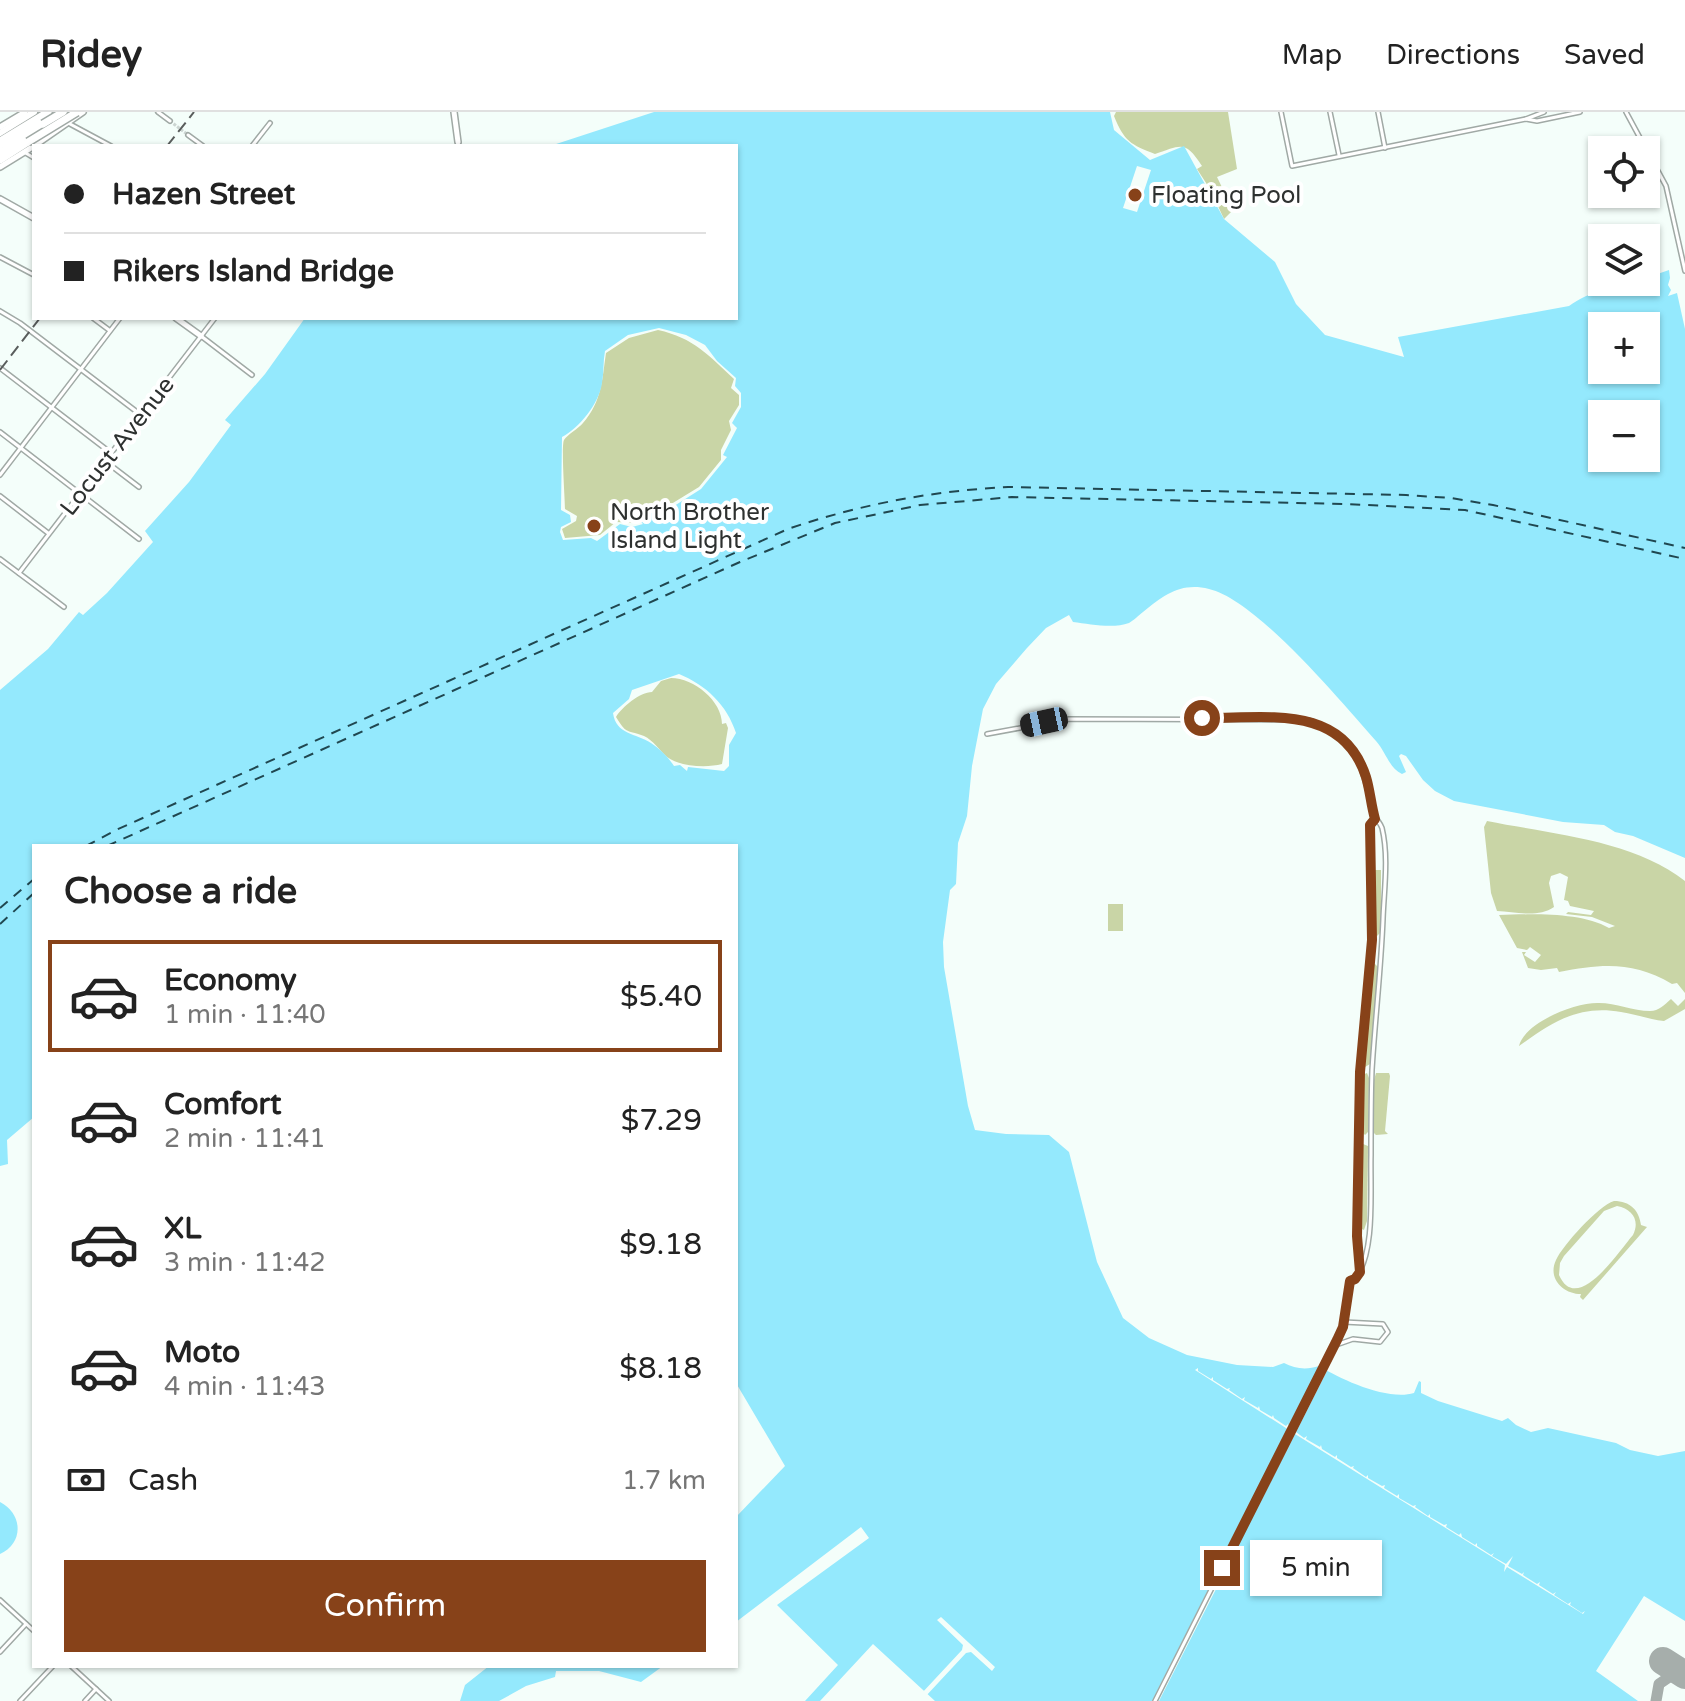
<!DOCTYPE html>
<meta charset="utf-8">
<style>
body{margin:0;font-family:"Varela Round",sans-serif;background:#f2f2f2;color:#222;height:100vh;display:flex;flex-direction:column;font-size:30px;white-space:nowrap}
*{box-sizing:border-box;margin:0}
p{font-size:26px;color:#767676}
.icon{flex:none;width:44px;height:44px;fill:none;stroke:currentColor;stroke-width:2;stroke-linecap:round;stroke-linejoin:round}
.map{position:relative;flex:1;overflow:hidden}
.sheet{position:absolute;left:32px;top:732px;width:706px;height:824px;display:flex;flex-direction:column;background:#fff;border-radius:0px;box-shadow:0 2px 6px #0004}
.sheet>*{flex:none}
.top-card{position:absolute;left:32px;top:32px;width:706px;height:176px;border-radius:0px;box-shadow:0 2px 6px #0004;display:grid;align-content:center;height:176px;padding:0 32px;background:#fff}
.buttons{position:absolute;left:1588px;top:24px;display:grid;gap:16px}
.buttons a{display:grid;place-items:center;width:72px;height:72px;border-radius:0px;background:#fff;box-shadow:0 2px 6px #0004;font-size:40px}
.end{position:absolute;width:36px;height:36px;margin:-18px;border:10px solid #874219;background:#fff;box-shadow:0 0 0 4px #fff}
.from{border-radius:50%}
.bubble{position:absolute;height:56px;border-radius:0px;background:#fff;box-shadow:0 2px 6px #0004;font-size:26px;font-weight:600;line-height:56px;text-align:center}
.car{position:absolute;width:24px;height:48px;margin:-24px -12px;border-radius:10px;box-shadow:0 0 6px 2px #0007;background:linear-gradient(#222 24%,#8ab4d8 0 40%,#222 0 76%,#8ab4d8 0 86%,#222 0)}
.top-card b{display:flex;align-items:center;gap:28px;height:76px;font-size:30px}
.top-card b+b{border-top:2px solid #e0e0e0}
.top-card i{width:20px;height:20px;background:#222}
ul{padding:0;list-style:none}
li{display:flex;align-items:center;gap:24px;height:112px;margin:0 16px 12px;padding:0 16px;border:4px solid transparent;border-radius:0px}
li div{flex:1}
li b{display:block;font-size:30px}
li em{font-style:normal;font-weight:600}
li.selected{border-color:#874219}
li>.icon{width:72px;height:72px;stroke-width:1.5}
h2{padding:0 32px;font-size:36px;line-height:96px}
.pay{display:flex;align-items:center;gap:20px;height:88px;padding:0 32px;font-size:30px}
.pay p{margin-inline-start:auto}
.primary-button{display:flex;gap:16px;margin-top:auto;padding:16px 32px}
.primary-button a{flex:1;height:92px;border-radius:0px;background:#874219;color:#fff;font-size:32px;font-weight:600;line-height:92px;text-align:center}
header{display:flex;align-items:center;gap:48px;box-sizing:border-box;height:112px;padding:0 40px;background:#fff;border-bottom:2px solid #e0e0e0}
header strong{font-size:38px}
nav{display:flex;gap:44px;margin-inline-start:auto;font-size:28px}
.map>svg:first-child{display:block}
.green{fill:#c9d5a6;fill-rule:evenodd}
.water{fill:#94e9fd;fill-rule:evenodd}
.pier{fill:#f4fefa}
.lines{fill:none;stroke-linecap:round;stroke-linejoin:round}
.ferry{stroke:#204750;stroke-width:2;stroke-dasharray:10 8;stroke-linecap:butt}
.taxiway{stroke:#a6aeab;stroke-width:11}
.runway{stroke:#a6aeab;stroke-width:28}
.minor-tunnel{stroke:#ccd5d2;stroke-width:3;stroke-dasharray:3 1.5;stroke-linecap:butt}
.minor-casing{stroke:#a0a9a5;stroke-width:6}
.secondary-casing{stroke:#a0a9a5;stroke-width:8}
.primary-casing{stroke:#a0a9a5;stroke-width:9}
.motorway-casing{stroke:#a0a9a5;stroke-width:10}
.minor{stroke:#fff;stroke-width:3}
.secondary{stroke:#fff;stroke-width:5}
.primary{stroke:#fff;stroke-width:6}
.motorway{stroke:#fff;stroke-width:7}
.rail{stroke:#595d5c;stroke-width:2;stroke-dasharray:12 6;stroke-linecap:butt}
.motorway-bridge-casing{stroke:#a0a9a5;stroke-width:10;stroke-linecap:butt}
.motorway-bridge{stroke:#fff;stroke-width:7}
.route{stroke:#874219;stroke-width:10}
.poi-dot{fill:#874219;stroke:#fff;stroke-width:3}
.labels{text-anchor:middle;stroke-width:8;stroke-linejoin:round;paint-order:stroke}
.poi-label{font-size:24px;fill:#2e3130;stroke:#fff;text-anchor:start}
.street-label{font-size:24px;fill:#2e3130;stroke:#fff}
</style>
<header>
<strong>Ridey</strong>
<nav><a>Map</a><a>Directions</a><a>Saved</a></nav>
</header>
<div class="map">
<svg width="1685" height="1589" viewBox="0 0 1685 1589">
<rect width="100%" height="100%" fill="#f4fefa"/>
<g class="green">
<path d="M1116,0H1228L1237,57L1217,65L1233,98L1224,107L1217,92L1220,85L1208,74L1197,57L1202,54C1185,28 1182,33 1155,42C1131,33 1124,29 1114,4Z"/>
<path d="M658,218C694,226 708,243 734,267L731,276L739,283V293L729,309L731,318L721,338V348L699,375L663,397L653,396L637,407L641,411L616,410L600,423L565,426L562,417L576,409L577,404L565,397C565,387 561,334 564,328C568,322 578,317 583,311C602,289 602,268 606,241L629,226Z"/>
<path d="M671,566C694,566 722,589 722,612L726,611L728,616L722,652C707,656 681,655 667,645C660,639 653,628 644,624C624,617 627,622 616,605C622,595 640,580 652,580L661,569Z"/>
<path d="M1487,709C1551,722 1633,728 1685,769V881L1677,871L1672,872C1633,849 1602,852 1559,860L1557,856L1541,858L1528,856L1522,840H1526L1524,843L1535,850L1541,843L1530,835L1527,838L1517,836L1499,803C1532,802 1581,800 1609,816L1615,814L1592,805L1566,802L1568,800L1591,803L1594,799L1570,794L1568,789L1564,788L1568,765L1560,761L1551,764L1549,771L1554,795C1538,806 1516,800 1497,799L1491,781L1484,715Z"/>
<path d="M1374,758H1381V820L1377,824L1373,821Z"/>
<rect x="1108" y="792" width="15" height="27"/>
<path d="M1374,851L1378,855L1370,952L1365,955L1363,939L1371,853Z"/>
<path d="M1671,887L1678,894L1685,887V897L1664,909C1650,908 1636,902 1621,900C1579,892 1551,911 1519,934C1525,910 1576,890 1599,891C1616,891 1633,899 1650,899C1659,899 1664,893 1671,887Z"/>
<path d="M1367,961L1369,966L1368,1020L1365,1023L1361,1019L1362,970V963Z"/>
<path d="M1376,961H1389L1390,964L1385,1019L1388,1022L1376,1023L1373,1020L1374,968Z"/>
<path d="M1363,1032L1368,1034L1367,1109L1364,1118L1360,1116Z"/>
<path d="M1614,1089C1630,1089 1639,1098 1641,1113L1647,1115L1583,1188L1580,1185L1581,1182C1564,1182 1547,1167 1556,1148C1563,1133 1598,1094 1614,1089ZM1617,1094C1633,1097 1640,1109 1633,1123C1619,1139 1577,1204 1559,1163L1560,1151L1564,1144L1604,1099Z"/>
</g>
<g class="water">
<path d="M654,0H1110L1114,18L1150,48L1184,34L1224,107L1275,150L1296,192L1325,223L1404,245L1398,225L1569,194C1588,180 1622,170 1646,170V166L1669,158L1670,166L1668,173L1671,178L1668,184L1677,181L1685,217V746L1633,724L1615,720L1604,713L1563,710L1454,689L1435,679L1423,668L1406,644L1401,642L1399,644L1406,660L1402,662C1389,656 1386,640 1376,629C1342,591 1257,488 1209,477C1181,470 1164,483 1143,500C1139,503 1133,509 1129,511C1113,517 1090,512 1073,510L1069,503L1046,516L1027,536L996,572L983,597L972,654L967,704L958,731L956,772L950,778L943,830L944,855L968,994L975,1018L1006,1022L1049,1023L1069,1040L1097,1150L1123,1206L1149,1226L1187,1243L1237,1253L1273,1255L1284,1251C1295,1257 1307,1258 1319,1254C1342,1268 1388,1289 1414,1281L1419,1269L1421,1270V1281L1438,1289L1502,1309L1508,1306L1516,1313L1531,1320L1548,1316L1616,1331L1630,1338L1658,1344L1685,1339V1509L1644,1484L1596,1559L1638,1589H935L873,1532L820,1589H805L838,1553L777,1493L869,1426L861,1415L736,1510V1405L785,1354L736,1271V734H34V1005L7,1028L8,1052L0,1054V578L48,537L79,500L83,503L107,481L153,430L145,419L189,370L231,313L225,308L265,262L305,206H736V34H550ZM1602,214H1646V258H1602ZM659,216L686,223L705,233L717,249L736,266L735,274L741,281V295L732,311L737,316L723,343L727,345L701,377L663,401L652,398L639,408L643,412L632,415L620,412L597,429L591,426L563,428L560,420L561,415L571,410L570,403L561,398L562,325C579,316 599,292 602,271C604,260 603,249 605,239L628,223ZM1602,302H1646V346H1602ZM679,562C706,573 727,593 736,621L729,633V654L724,659L688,655L687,659L680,653L674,654C669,646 660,637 651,631C636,621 616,623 613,601L629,587L632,578Z"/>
<path d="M0,1390C23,1402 24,1431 0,1442Z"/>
<path d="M489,1554H663L641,1570L599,1559H556L555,1565L526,1574L499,1589H460L465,1573Z"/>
</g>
<g class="pier">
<path d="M1137,54L1151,58L1137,100L1123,96Z"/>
<path d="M1323,1251L1329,1255L1296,1320L1304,1326L1307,1324L1306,1327L1320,1335L1321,1333L1322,1337L1335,1345L1337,1343V1346L1351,1355L1354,1354L1353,1356L1366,1365L1368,1363V1366L1382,1374L1385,1373L1384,1376L1397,1384L1399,1382V1386L1413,1394L1416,1393L1415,1395L1428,1404L1430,1402V1405L1444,1413L1447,1412L1446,1415L1459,1423L1461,1421L1462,1425L1475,1433L1477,1431V1434L1491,1443L1494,1441L1492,1444L1506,1452L1513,1444L1508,1454L1522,1462L1524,1460L1523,1463L1537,1472L1540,1470L1539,1473L1553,1482L1556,1480L1554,1483L1568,1492L1571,1490L1570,1493L1582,1501L1585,1499L1583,1502L1507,1455L1504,1460L1505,1453L1295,1322L1159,1589H1152L1289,1318L1195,1258L1198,1256V1259L1211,1267L1213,1265V1268L1227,1277L1230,1276L1229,1278L1242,1287L1245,1285L1244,1288L1258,1296L1259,1294L1260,1298L1272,1305L1273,1303L1274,1306L1286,1314L1288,1312L1290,1316Z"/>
<path d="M941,1505L995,1555L992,1559L971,1540L966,1541L925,1585L921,1582L962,1538L963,1533L937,1508Z"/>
</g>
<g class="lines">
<g class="ferry">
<path d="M86,734L116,718L788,417C861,392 932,379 1008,375L1406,383L1451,386L1493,393L1685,436"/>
<path d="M107,734L740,450L835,411L920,393L1012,385L1346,392L1465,398L1685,447"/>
<path d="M0,796L34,767"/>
<path d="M0,812L34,781"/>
</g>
<path class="taxiway" d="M1656,1589L1659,1572L1678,1559"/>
<path class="runway" d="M1663,1549L1685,1563"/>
<path class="minor-tunnel" d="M170,9L188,23"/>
<defs>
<g id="minor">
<path d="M158,0L170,9"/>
<path d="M1281,0L1292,54L1526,7L1544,0"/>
<path d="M1330,0L1339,43"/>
<path d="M1378,0L1385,36"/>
<path d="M1626,0L1666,74L1685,159"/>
<path d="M1526,7L1537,9L1580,0"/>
<path d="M70,12L111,34"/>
<path d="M188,23L203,34"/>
<path d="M252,34L270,11"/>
<path d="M24,40L34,46"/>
<path d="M0,145L34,163"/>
<path d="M0,199L20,211L141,303"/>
<path d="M93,206L109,218"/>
<path d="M201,224L252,263"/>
<path d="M0,256L111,341"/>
<path d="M0,320L139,427"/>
<path d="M105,349L139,375"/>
<path d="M0,363L120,206"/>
<path d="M0,384L48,421"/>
<path d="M0,447L64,495"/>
<path d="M19,461L215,206"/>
<path d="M987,622L1069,607L1309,608C1361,627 1360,654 1374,701C1376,708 1380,710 1382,716C1389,745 1384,778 1383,807C1381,858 1375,908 1372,958C1371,986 1371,1015 1371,1043C1370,1077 1376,1141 1355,1167L1350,1169L1343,1215L1337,1228L1155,1589"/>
<path d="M1360,1160L1357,1124L1360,960L1372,828L1370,713L1375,707"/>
<path d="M1336,1233L1353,1227L1380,1230L1388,1220L1383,1212L1344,1210"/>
<path d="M0,1488L34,1519"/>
<path d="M0,1540L26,1512"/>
<path d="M71,1554L109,1589"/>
<path d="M20,1589L53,1554"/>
<path d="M85,1589L96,1577"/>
</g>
<g id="secondary">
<path d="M454,0L458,30"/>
<path d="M0,15L25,0"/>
<path d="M34,34L83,0"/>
<path d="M0,55L34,34"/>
<path d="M0,87L34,106"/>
<path d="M176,206L201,224"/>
</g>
<g id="primary">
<path d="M0,21L34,0"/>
<path d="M0,34L41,9"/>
</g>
<g id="motorway">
<path d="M0,29L48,0"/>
<path d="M0,41L43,12"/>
<path d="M0,48L28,30"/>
</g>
</defs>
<use href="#minor" class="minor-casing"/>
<use href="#secondary" class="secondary-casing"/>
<use href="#primary" class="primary-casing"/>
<use href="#motorway" class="motorway-casing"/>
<use href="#minor" class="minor"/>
<use href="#secondary" class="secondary"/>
<use href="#primary" class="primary"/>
<use href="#motorway" class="motorway"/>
<g class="rail">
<path d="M167,34L194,0"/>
<path d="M0,258L40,206"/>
</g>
<defs>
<g id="motorway-bridge">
<path d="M43,12L63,0"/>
<path d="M28,30L77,0"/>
</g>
</defs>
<use href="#motorway-bridge" class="motorway-bridge-casing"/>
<use href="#motorway-bridge" class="motorway-bridge"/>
</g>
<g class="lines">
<path class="route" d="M1202,606C1264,607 1342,590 1366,665C1370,678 1371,693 1375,707L1370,713L1372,828L1360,960L1357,1124L1360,1160L1355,1167L1350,1169L1343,1215L1337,1228L1222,1456"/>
</g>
<g class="poi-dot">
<circle cx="1135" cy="83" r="8"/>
<circle cx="594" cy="414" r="8"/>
</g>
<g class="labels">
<g class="poi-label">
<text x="1151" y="91">Floating Pool</text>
<text x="610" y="408">North Brother<tspan x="610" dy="28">Island Light</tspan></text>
</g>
<g class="street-label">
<text transform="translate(117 334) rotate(-52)" y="8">Locust Avenue</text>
</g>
</g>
</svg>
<div class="buttons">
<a><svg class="icon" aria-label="locate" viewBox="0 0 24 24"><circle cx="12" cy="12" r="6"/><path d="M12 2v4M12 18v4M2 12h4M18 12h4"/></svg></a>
<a><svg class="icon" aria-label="layers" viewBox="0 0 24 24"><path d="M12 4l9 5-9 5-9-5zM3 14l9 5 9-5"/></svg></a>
<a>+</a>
<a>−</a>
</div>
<i class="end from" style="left:1202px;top:606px"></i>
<i class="end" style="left:1222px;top:1456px"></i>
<div class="bubble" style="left:1250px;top:1428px;width:132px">5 min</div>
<i class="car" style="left:1044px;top:610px;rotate:258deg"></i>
<div class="top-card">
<b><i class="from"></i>Hazen Street</b>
<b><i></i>Rikers Island Bridge</b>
</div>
<section class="sheet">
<h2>Choose a ride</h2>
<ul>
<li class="selected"><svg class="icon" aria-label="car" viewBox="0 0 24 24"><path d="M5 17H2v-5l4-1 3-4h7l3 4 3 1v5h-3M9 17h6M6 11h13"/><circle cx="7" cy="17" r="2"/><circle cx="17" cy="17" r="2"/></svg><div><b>Economy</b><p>1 min · 11:40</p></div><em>$5.40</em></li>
<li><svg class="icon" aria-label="car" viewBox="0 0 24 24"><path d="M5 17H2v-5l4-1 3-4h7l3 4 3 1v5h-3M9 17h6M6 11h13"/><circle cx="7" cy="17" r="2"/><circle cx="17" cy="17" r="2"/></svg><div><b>Comfort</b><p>2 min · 11:41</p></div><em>$7.29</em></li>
<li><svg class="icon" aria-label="car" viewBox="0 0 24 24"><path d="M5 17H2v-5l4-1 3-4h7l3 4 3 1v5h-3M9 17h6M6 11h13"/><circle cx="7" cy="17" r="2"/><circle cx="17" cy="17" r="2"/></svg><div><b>XL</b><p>3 min · 11:42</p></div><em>$9.18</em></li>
<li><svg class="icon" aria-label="car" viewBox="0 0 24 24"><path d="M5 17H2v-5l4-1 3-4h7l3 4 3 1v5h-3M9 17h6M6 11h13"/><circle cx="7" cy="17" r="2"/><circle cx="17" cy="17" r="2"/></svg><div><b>Moto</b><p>4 min · 11:43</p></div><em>$8.18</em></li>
</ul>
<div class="pay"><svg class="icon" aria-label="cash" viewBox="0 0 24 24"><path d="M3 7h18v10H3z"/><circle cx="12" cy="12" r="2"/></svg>Cash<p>1.7 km</p></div>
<div class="primary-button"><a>Confirm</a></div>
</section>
</div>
